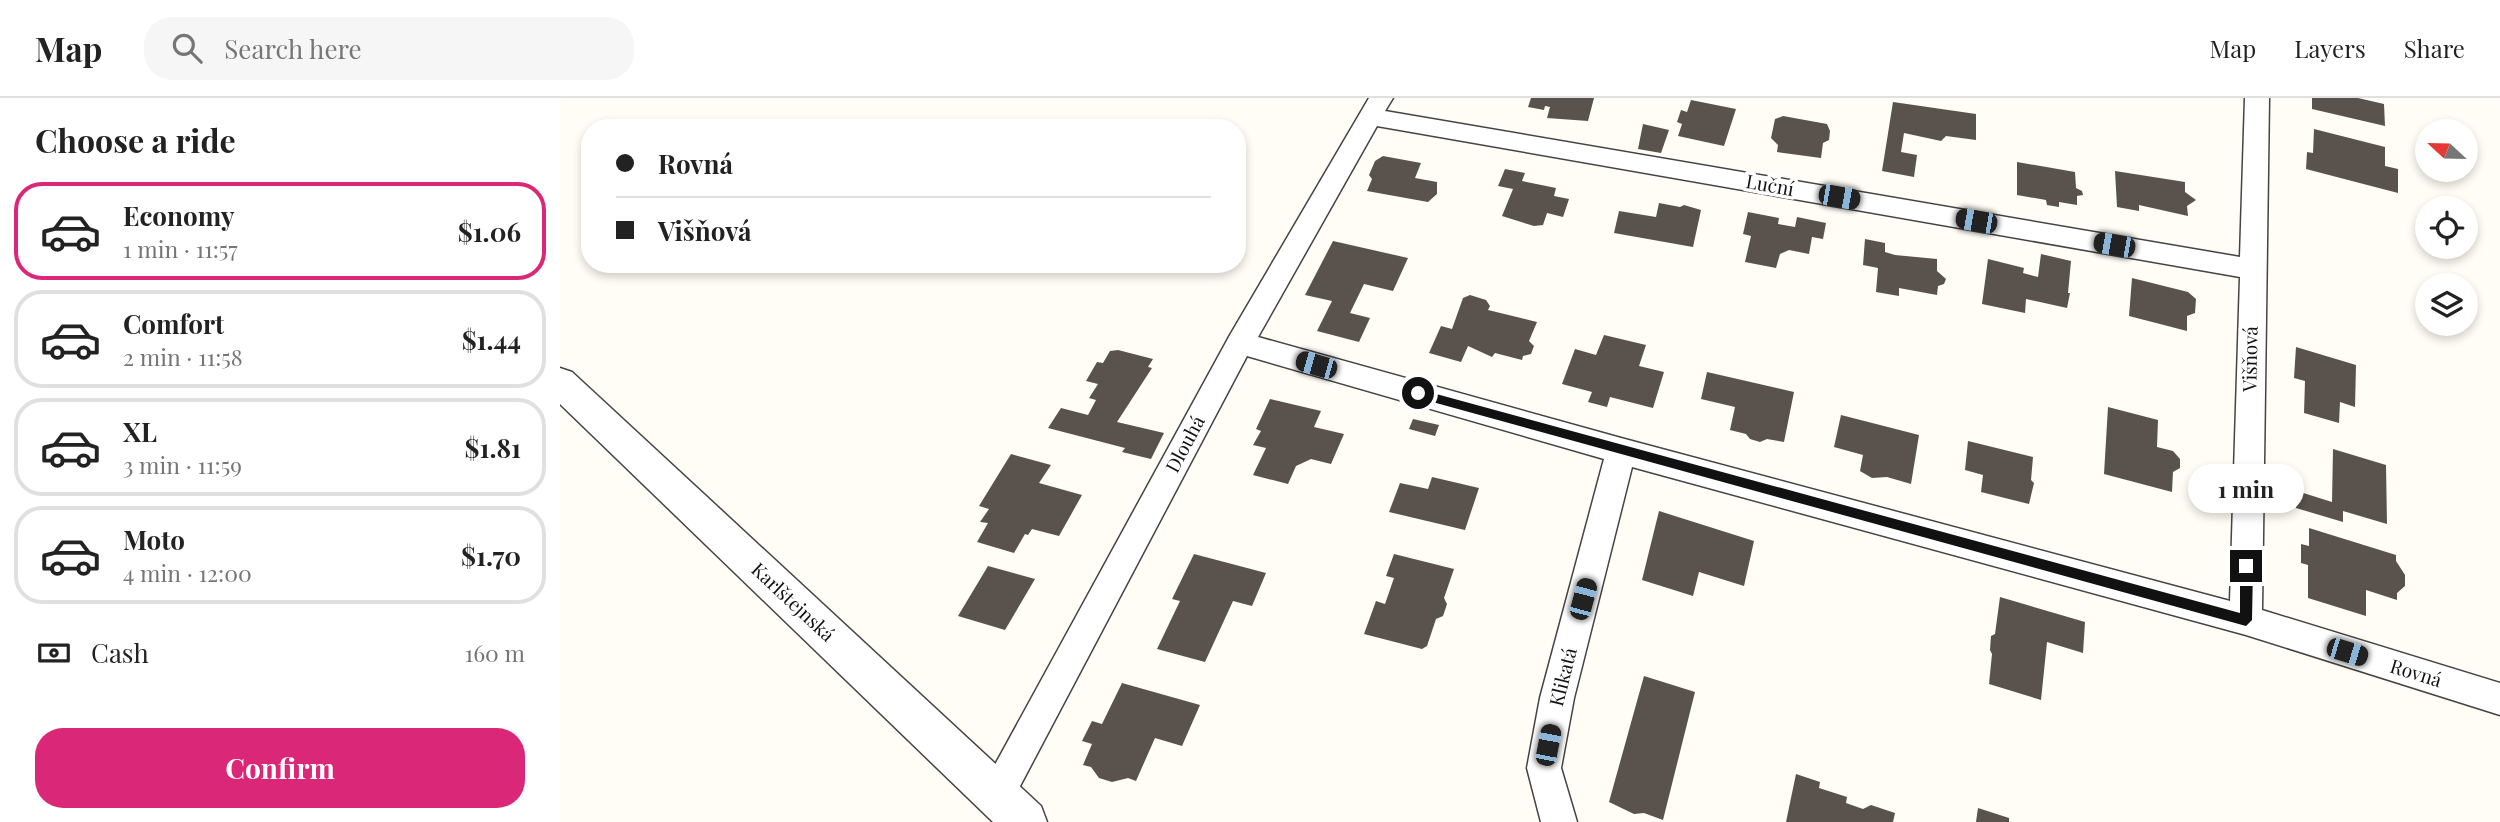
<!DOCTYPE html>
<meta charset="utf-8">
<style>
body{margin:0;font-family:"Playfair Display",serif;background:#f6f6f6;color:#222;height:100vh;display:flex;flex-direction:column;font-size:26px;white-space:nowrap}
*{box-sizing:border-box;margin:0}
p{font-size:23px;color:#767676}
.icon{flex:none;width:38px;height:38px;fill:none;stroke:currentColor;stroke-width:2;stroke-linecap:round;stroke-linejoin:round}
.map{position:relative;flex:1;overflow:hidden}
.panel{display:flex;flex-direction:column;background:#fff;width:560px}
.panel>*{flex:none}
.hud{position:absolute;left:21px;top:21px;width:665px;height:154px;border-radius:28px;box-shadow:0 4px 10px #0003;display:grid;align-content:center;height:154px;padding:0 35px;background:#fff}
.needle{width:46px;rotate:292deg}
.fabs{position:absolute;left:1855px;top:21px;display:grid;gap:14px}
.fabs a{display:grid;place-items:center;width:63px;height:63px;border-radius:50%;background:#fff;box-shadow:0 4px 10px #0003;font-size:35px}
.end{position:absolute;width:32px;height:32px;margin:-16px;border:9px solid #111;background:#fff;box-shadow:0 0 0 4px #fff}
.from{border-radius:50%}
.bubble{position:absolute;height:49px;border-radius:24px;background:#fff;box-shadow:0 4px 10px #0003;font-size:23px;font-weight:700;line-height:49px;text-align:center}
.car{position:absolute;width:21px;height:42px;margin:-21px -10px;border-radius:9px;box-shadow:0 0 5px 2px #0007;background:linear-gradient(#222 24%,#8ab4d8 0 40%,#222 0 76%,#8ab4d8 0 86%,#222 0)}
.hud b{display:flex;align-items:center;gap:24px;height:66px;font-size:26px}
.hud b+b{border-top:2px solid #e0e0e0}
.hud i{width:18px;height:18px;background:#222}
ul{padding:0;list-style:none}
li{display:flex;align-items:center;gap:21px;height:98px;margin:0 14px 10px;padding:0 21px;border:4px solid #e0e0e0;border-radius:28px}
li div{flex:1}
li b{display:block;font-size:26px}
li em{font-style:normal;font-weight:700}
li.on{border-color:#db2777}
li>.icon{width:63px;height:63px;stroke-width:1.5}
h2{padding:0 35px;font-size:32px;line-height:84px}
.pay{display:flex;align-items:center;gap:18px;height:77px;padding:0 35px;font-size:26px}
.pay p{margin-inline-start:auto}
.button{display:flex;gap:14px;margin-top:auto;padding:14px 35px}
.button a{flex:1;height:80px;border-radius:28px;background:#db2777;color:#fff;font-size:28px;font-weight:700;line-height:80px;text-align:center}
header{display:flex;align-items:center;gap:42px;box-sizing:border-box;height:98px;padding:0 35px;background:#fff;border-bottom:2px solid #e0e0e0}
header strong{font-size:33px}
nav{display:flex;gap:38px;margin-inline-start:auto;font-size:24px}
.search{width:490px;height:63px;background:#f6f6f6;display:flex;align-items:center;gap:18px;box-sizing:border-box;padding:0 24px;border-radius:28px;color:#767676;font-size:26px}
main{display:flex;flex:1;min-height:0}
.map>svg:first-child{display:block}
.building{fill:#5a524d}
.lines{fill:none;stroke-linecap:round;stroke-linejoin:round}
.minor-casing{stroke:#444;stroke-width:3}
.tertiary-casing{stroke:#444;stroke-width:3}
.minor{fill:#fff;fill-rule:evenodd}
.tertiary{fill:#fff;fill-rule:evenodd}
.route{fill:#111}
.labels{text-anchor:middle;stroke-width:7;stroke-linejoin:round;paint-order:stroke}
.street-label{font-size:19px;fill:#111;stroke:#fff}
</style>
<header>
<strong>Map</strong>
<div class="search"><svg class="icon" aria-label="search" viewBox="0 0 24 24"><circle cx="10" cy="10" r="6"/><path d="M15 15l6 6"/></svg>Search here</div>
<nav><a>Map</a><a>Layers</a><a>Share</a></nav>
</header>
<main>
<section class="panel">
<h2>Choose a ride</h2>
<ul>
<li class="on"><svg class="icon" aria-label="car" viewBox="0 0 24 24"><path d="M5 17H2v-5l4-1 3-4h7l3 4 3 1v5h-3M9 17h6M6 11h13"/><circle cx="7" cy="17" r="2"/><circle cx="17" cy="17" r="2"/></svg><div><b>Economy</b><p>1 min · 11:57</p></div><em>$1.06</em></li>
<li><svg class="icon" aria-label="car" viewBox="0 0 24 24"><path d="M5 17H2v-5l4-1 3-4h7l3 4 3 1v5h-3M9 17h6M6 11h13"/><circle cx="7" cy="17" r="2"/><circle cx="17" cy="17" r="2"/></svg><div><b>Comfort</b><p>2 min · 11:58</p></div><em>$1.44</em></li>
<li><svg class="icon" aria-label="car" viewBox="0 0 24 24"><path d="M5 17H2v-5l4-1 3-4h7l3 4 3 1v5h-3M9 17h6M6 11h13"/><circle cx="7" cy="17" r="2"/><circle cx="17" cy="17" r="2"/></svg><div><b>XL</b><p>3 min · 11:59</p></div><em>$1.81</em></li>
<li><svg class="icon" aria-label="car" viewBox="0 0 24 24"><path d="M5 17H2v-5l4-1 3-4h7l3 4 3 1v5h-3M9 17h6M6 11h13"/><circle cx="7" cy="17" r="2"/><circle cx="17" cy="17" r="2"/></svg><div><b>Moto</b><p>4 min · 12:00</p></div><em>$1.70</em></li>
</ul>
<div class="pay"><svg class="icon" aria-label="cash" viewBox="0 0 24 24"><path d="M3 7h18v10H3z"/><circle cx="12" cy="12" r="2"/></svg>Cash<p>160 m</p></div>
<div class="button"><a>Confirm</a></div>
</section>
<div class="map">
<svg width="1940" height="724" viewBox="0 0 1940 724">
<rect width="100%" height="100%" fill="#fffdf5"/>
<g class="building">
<path d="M971,0H1034L1028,23L987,20L990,9L985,8L984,12L968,9Z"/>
<path d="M1752,0H1798L1824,6L1825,28L1752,11Z"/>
<path d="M1131,2L1176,11L1164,48L1118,38L1122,26L1117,24L1121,12L1127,14Z"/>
<path d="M1333,4L1416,16V42L1386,38L1381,43L1344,35L1341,54L1357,57L1354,79L1322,73Z"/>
<path d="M1223,18L1267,26L1270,33L1269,42L1263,45L1261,60L1217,54L1218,47L1211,40L1215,21Z"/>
<path d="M1083,26L1109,32L1101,55L1078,51Z"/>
<path d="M1754,31L1825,49V68L1838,71V95L1746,71L1747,54L1753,55Z"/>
<path d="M823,58L861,65L855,80L877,84V96L868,104L807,93L812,81L809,77L815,63Z"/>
<path d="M1457,64L1515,74L1516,90L1522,93L1523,97L1517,98V107L1499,104V109L1487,107L1486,102L1457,97Z"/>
<path d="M945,71L965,75L962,83L996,90L994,98L1009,101L1003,119L987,115L983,127L974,128L942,118L953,91L938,88Z"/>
<path d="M1555,73L1625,84V94L1636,102L1627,108L1628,118L1579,107V113L1557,109Z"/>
<path d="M1099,105L1120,109L1124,107L1141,112L1133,149L1054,135L1059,113L1096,119Z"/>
<path d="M1188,114L1219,120L1218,126L1235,129L1237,119L1266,125L1263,141L1252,139L1249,156L1229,152L1220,156L1216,170L1185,164L1191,138L1183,136Z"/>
<path d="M1305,141L1325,145V154L1335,157L1377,161V173L1386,181L1384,186L1378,188L1377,197L1339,190V198L1316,194L1318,170L1303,167Z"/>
<path d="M773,143L848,160L833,193L804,186L790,215L810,220L799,244L757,233L772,203L745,197Z"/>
<path d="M1481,156L1511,163L1508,195H1510L1507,210L1466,201L1465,215L1422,206L1428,161L1464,170L1463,175L1478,179Z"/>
<path d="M1572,180L1628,194L1636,201L1635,215L1627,218V233L1569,218Z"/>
<path d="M910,197L926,202L930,208L928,212L977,224L969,243L974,248L971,256L963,258L962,262L935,255L932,259L908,248L901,264L869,255L881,228L892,231L903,200Z"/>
<path d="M1044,237L1086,247L1079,268L1104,274L1093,310L1050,299L1047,309L1028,304L1032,294L1002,286L1015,251L1036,257Z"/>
<path d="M1736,249L1796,267L1795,309L1780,304L1779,325L1744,315L1745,283L1734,280Z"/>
<path d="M558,252L593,261L588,269L592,270L557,324L604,335L591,361L562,354L565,350L488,330L501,310L528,317L536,302L529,300L538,286L526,283L537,264L543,265L550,253Z"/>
<path d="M1147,274L1234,294L1224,344L1207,341L1200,344L1190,341L1186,336L1170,332L1175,309L1141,301Z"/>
<path d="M710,301L761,313L754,329L784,336L771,366L751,361L736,368L728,386L693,377L706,350L693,347L701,333L696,331Z"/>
<path d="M1548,309L1598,322L1597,349L1613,353L1620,361V370L1613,374L1612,394L1544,376Z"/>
<path d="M1281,317L1359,337L1351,386L1327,379L1312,380L1300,373L1303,357L1274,349Z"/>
<path d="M853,321L879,327L875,338L849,331Z"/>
<path d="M1408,343L1473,359L1471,382L1474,385L1469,406L1421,394L1423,377L1405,372Z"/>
<path d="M1773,351L1826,367L1827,426L1783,413V424L1736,410L1737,393L1772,404Z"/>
<path d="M451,356L491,367L479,385L522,397L499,438L472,431L468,437L465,436L454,455L417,444L428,425L420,424L429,411L419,408Z"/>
<path d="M872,379L919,390L905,432L829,414L840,385L868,391Z"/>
<path d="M1099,413L1194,443L1184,488L1139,474L1133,498L1082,482Z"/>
<path d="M1749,430L1836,457V463L1845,477V488L1837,495V502L1806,492V518L1748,500V467L1741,465V446L1749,448Z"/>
<path d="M634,456L706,475L692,508L673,503L645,564L597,551L620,503L612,501Z"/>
<path d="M834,456L894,471L884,500L887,506L883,518L876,521L867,548L862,551L804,536L816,503L825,506L834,480L826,478Z"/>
<path d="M428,468L475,481L445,532L398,518Z"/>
<path d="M1440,499L1525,524L1523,555L1487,544L1481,602L1429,586L1432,556L1430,552L1431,538L1435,536Z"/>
<path d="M1084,578L1135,594L1103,722L1084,715L1074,716L1049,704Z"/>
<path d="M562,585L640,607L622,648L595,640L576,683L568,680L552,684L539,680L531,669L523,667L532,646L522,643L532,623L542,626Z"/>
<path d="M1236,676L1260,684L1259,690L1287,699L1286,705L1303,711L1311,707L1335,715L1333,724H1226Z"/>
<path d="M1418,710L1449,720V724H1416Z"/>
</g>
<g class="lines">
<defs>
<path id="minor" d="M809,0H833L825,13L1680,159L1685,0H1709L1702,512L1940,585V617L1686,537L1072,369L1014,600L1001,670L1017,724H981L967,670L980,600L1044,361L687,258L449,709L437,715L425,709L419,697L425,685L670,237ZM817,28L1680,179L1670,503L1061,340L698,239Z"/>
<path id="tertiary" d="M0,270L12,274L481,708L487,724H433L0,306Z"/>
</defs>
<use href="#minor" class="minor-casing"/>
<use href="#tertiary" class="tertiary-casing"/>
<use href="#minor" class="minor"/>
<use href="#tertiary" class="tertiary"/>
</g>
<path class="route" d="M858,291L1680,515V468L1686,463L1693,468L1692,522L1686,528L858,300L853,295Z"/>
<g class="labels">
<g class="street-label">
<text transform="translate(1210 87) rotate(10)" y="7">Luční</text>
<text transform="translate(1690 261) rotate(-89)" y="7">Višňová</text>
<text transform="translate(625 346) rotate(-62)" y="7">Dlouhá</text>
<text transform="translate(233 504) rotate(43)" y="7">Karlštejnská</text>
<text transform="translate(1856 575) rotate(17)" y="7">Rovná</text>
<text transform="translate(1003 579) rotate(-76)" y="7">Klikatá</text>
</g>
</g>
</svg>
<div class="fabs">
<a><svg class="needle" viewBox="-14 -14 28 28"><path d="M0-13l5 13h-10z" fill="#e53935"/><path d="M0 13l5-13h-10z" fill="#767676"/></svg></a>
<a><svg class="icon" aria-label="locate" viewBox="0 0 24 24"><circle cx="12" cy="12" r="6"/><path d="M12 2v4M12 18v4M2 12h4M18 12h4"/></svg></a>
<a><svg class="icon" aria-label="layers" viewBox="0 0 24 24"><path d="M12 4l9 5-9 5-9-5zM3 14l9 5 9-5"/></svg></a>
</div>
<i class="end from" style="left:858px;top:295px"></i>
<i class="end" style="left:1686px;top:468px"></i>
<div class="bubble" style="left:1628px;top:366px;width:116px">1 min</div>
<i class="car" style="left:1279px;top:99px;rotate:100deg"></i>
<i class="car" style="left:1416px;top:123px;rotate:280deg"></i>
<i class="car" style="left:1554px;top:147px;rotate:280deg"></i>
<i class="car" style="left:756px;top:267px;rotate:286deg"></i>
<i class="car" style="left:1023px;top:501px;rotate:15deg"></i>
<i class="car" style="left:1787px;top:554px;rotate:107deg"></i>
<i class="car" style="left:988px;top:647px;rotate:11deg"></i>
<div class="hud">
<b><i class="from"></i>Rovná</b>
<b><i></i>Višňová</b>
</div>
</div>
</main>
